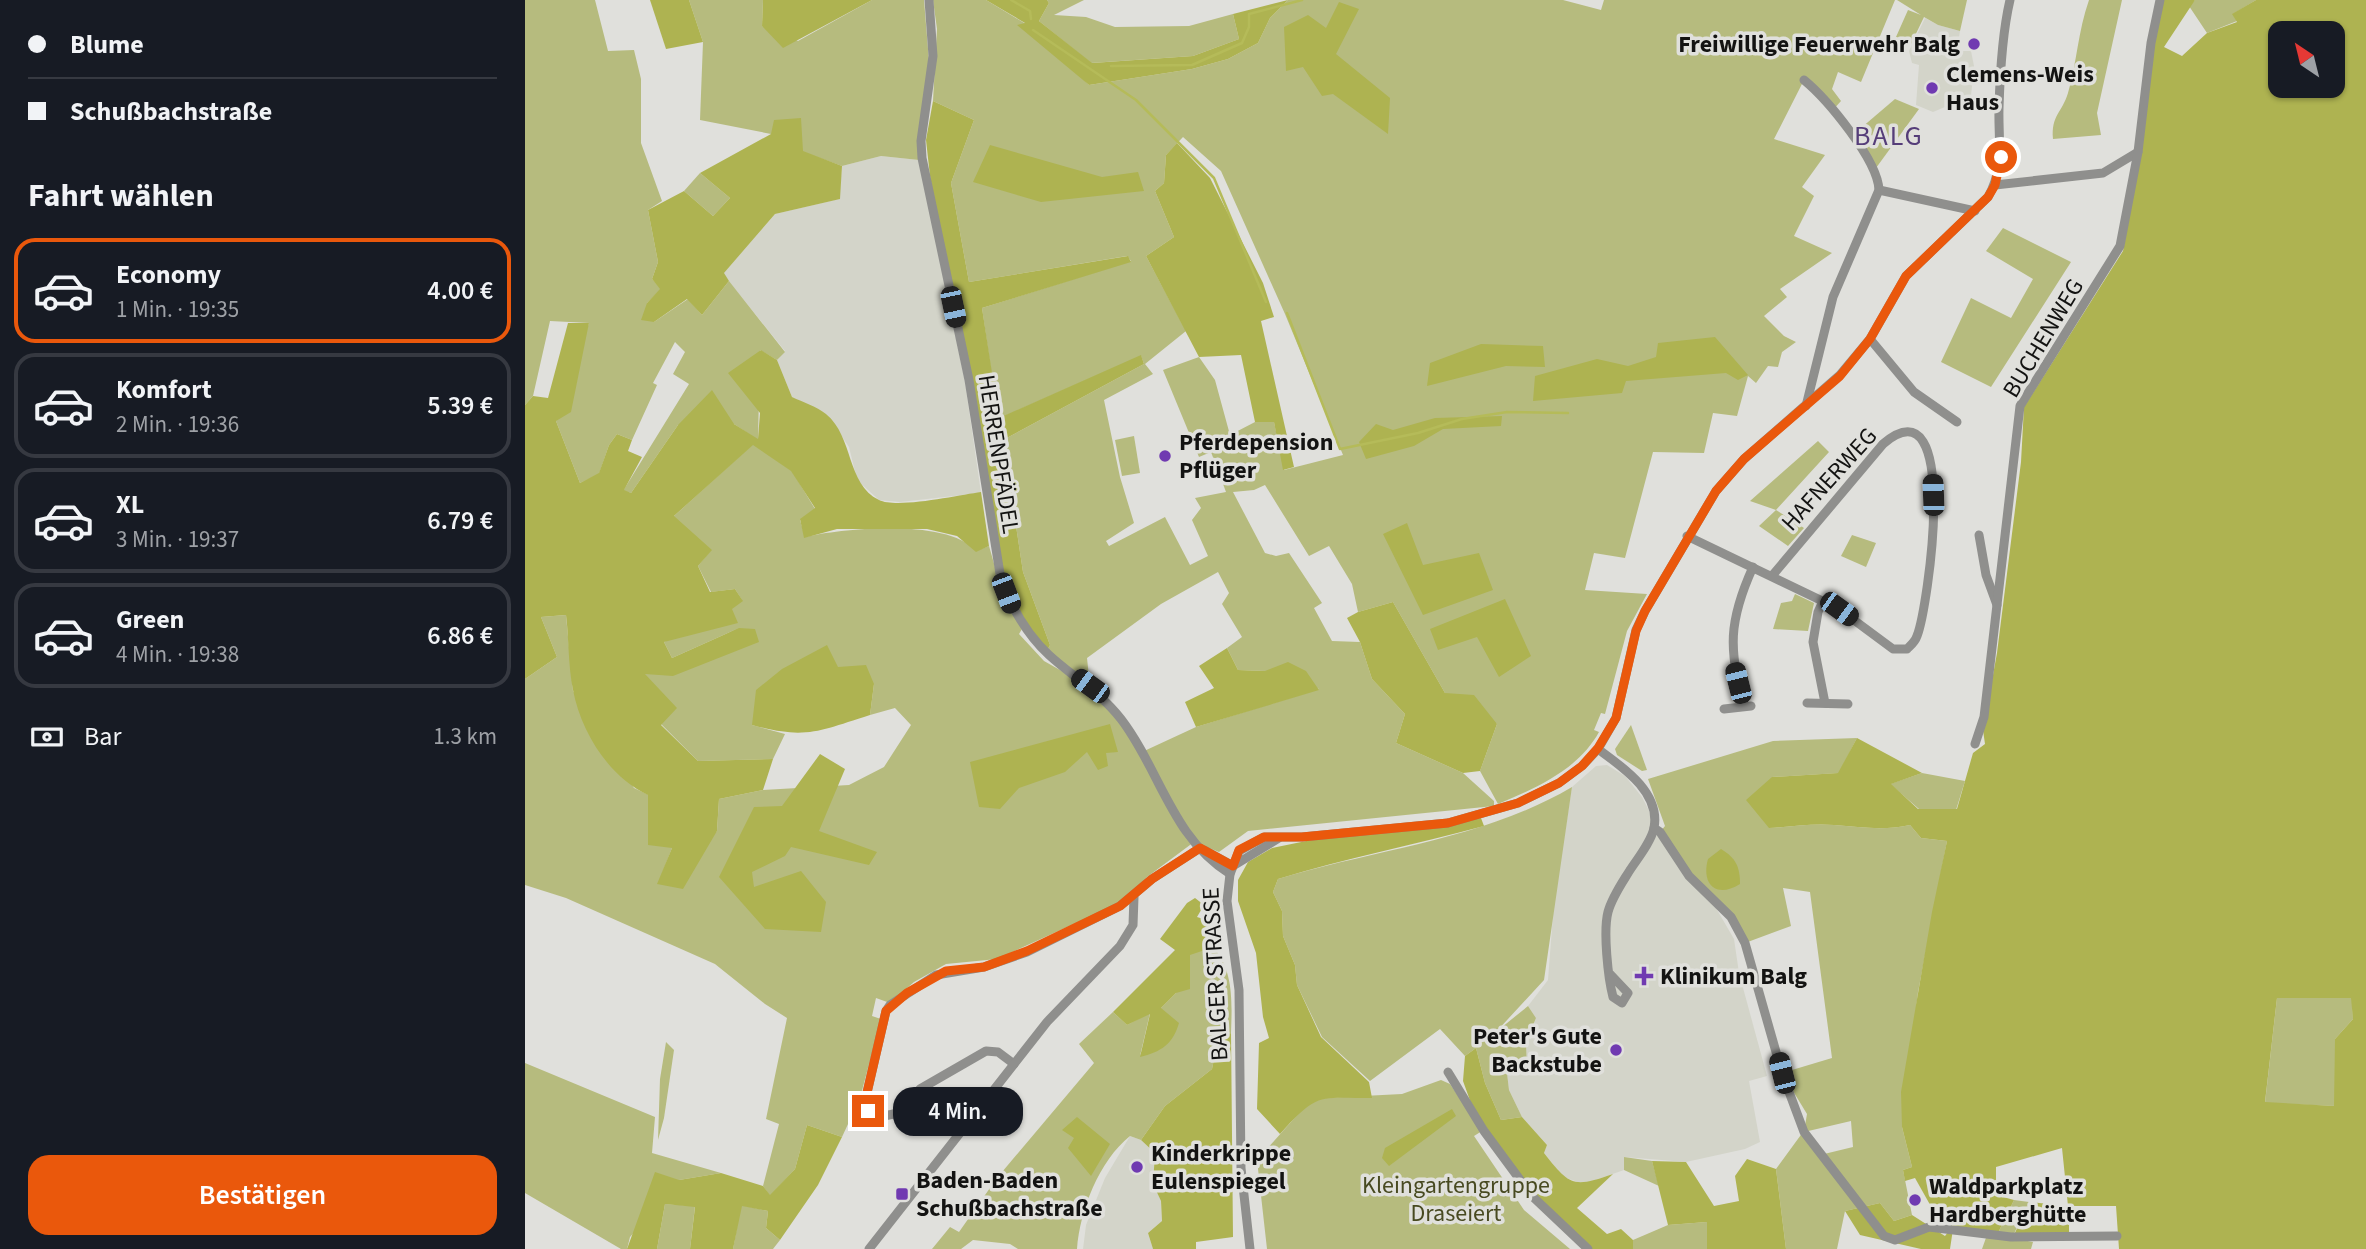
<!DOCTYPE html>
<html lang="de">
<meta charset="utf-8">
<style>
body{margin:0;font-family:"Source Sans 3",sans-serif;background:#242831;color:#f1f3f6;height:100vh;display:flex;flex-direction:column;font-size:26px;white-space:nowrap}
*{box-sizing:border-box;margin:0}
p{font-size:23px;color:#9ea1a6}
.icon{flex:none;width:38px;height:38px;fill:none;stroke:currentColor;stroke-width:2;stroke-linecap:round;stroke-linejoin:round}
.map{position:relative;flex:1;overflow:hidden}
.panel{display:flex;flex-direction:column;background:#171b24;width:525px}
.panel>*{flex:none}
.hud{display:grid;align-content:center;height:154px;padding:0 28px;background:#171b24}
.needle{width:46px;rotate:325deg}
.buttons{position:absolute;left:1743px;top:21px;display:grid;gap:14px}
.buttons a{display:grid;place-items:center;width:77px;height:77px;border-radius:14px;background:#171b24;box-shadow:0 2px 5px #0004;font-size:35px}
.end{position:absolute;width:32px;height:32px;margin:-16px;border:9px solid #ea580c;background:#fff;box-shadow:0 0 0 4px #fff}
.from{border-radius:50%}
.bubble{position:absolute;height:49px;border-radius:21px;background:#171b24;box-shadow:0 2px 5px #0004;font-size:23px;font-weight:600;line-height:49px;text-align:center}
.car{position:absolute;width:21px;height:42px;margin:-21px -10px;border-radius:9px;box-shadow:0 0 5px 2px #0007;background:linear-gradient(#222 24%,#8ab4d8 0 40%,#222 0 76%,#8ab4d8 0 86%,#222 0)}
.hud b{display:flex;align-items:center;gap:24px;height:66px;font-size:26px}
.hud b+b{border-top:2px solid #363941}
.hud i{width:18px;height:18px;background:#f1f3f6}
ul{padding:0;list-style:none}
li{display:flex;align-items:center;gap:21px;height:105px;margin:0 14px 10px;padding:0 14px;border:4px solid #363941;border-radius:21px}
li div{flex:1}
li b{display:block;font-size:26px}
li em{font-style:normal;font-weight:600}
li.selected{border-color:#ea580c}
li>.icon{width:63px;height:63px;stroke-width:1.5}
h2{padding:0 28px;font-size:32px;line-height:84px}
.pay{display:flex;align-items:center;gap:18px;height:77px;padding:0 28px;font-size:26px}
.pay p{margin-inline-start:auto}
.cta{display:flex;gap:14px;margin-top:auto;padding:14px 28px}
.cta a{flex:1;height:80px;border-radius:21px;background:#ea580c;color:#fff;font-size:28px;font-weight:600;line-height:80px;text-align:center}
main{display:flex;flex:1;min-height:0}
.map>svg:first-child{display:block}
.built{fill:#d3d4c9}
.green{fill:#b6bb7e;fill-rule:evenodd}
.forest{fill:#aeb351;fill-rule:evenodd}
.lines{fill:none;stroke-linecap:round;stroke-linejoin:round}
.stream{stroke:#b5bb59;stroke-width:2.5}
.minor{stroke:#8f8f8d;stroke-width:9}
.route{stroke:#ea580c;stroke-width:9}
.poi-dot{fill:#703ab1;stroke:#e0e0dc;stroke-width:2.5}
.labels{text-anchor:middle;stroke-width:7;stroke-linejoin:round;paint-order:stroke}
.poi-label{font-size:24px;font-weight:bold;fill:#131312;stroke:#e0e0dc;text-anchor:start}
.street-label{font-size:24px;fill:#131312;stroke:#e0e0dc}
.park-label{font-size:24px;fill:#484a21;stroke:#e0e0dc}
.quarter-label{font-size:28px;letter-spacing:2px;fill:#553d79;stroke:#e0e0dc}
</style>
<main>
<section class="panel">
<div class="hud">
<b><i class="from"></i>Blume</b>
<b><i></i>Schußbachstraße</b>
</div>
<h2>Fahrt wählen</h2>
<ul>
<li class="selected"><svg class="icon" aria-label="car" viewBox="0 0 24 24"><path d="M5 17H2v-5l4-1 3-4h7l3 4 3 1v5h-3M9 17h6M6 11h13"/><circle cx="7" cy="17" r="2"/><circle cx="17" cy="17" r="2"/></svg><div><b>Economy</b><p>1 Min. · 19:35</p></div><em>4.00 €</em></li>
<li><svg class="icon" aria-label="car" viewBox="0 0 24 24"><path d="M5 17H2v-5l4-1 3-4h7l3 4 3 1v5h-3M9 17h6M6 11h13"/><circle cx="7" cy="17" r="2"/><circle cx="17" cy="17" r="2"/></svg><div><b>Komfort</b><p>2 Min. · 19:36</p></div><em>5.39 €</em></li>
<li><svg class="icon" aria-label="car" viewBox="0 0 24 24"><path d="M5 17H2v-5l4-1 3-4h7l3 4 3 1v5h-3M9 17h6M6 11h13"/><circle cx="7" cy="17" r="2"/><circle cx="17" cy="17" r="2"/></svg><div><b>XL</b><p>3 Min. · 19:37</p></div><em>6.79 €</em></li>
<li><svg class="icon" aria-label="car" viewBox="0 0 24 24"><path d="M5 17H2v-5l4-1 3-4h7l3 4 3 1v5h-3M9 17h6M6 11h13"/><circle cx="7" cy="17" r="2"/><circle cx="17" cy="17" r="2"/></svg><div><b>Green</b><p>4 Min. · 19:38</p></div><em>6.86 €</em></li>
</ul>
<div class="pay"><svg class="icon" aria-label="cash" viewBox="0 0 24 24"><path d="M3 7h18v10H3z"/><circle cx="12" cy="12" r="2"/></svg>Bar<p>1.3 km</p></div>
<div class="cta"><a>Bestätigen</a></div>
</section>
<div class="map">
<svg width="1841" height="1249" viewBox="0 0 1841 1249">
<rect width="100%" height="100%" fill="#e0e0dc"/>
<g class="built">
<path d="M1400,18L1413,25L1435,31L1432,51H1446L1449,66L1446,96L1408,112L1391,105L1394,65L1387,63L1384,51Z"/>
<path d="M356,156L394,160L440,382L456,493L375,502L354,500L332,480L324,447L302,415L267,397L252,360L260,351L198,274L250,214L314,199L317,166Z"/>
<path d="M1082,765L1100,776L1117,797L1135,832L1184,896L1209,939L1214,973L1242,1076L1224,1081L1235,1142L1220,1149L1161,1162L1099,1157V1170L1059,1184L1038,1177L1019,1153L1022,1145L997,1117L984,1090L982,1073L1002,1069L1001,1042L1011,1018L1003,1006L1023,980L1029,901L1047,787L1071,766Z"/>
<path d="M605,1136L616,1140L630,1153L628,1184L636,1201L637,1221L623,1233L628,1249H558L561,1225L580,1178Z"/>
</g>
<g class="green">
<path d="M0,0H70L83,51L109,50L116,79V143L137,201L123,210L133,262L127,279L136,289L122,303L129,322L163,299L177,315L204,281L260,352L252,360L235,350L233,440L209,424L153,425L106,493L98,491L164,384L148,374L160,352L150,342L128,383L132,385L107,440L92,434L84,445L74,474L55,483L31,421L64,323L25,321L8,396L0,405Z"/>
<path d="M164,0H238L237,26L273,41L347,0H399L404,61L394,160L356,156L317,166L278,152L246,134L175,120L178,42Z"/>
<path d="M408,0H461L501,24L564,85L667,69L703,59L733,43L745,18L763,0H1038L1076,10L1079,0H1370L1336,82L1313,72L1307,89L1316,101L1307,111L1279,80L1249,139L1300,155L1277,187L1289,196L1269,236L1307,253L1255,289L1262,297L1239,316L1259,336L1271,342L1257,352L1253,367L1243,366L1231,383L1223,376L1212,416L1188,413L1179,453L1128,452L1100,558L1069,553L1060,590L1122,594L1102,631L1080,714L1076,713L1069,730L1074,732C1053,770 1011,788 973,804L955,771L972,724L920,693L868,602L833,612L827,584L804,546L784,556L740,485L729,490L708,492L740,553L751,556L764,553L797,603L789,608L807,641L835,642L847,679L880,714L871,743L938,773L969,801V806L723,831L694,852L669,842L622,877L597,902L472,959L421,964L389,982L365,1003L351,998L347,1016L356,1019L335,1098L317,1137L282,1125L270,1169L245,1196L238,1186L254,1124L241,1119L262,1018L240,1004L190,964L41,898L0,885V679L32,657L16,617L41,615L48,691L109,788L124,795L147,848L133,884L192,831L194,799L238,790L324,785L359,767L386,725L370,708L345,715L349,684L227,725L260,734L248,759L173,761L136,724L119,674L214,628L147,658L139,642L217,600L210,589L186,592L173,566L186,550L148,517L228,444L267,471L290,509L275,520L280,537C318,528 423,518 451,551L464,546L478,595L497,629L494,634L519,661L558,683L521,653L525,645L498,572L478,440L619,364L616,356L473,419L457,308L606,261L602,256L444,282L426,183L449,120L408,101L412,29ZM658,137L696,171L760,314L818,455L759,470L749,422H730L705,435L690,380L674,357L638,370L674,457L686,452L701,492L670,498L676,508L667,520L683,556L665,565L640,517L584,546L581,541L609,523L595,477L579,400L628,374L620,364L661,331L621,256L649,237L630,191L639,183L641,155ZM693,572L704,593L697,604L717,637L702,648L713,670L740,671L794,689L671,727L617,752L583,703L565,686L562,658L636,604Z"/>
<path d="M522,0H559L529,15L561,17L590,27L664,26L708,14L714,39L668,56L566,63L514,21L524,3Z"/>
<path d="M1372,0H1442L1435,31L1413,25L1399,17L1386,44L1371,37L1383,10L1396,15Z"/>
<path d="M1564,0H1597L1572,113L1576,135L1528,139C1526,115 1537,113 1543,93C1552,62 1553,31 1564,0Z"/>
<path d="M1670,0H1731L1708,14L1712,21L1682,33L1664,6Z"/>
<path d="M1370,99L1394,109L1351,168L1329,134Z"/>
<path d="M175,173L205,198L188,216L159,191Z"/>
<path d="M1478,228L1546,262L1466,387L1416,362L1446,298L1486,318L1508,279L1461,251Z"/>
<path d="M609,436L615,473L597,476L590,440Z"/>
<path d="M1293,441L1304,452L1251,510L1279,528L1263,546L1234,526L1251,510L1225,501Z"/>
<path d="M1327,535L1351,543L1341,567L1316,556Z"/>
<path d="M1270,594L1289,603L1283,631L1248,629L1256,603L1267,601Z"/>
<path d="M1106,725L1122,770L1117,771L1092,755L1090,749Z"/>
<path d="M1332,738L1314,773L1247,777L1244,828C1265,827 1288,823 1309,825C1336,827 1358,831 1385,825L1396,838L1422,841L1393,992L1377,1127L1387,1167L1378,1170L1387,1215L1369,1221L1355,1203L1320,1211L1312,1249H1261L1251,1169L1278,1132L1295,1155L1328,1147L1326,1121L1279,1132L1282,1114L1257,1073L1307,1058L1285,892L1258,888L1266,926L1220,943L1206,917L1164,876L1135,832L1140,826L1123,779L1248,741Z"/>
<path d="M1397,773L1440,781L1431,810L1394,809L1365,784Z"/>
<path d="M1047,787L1019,980L971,1032L1003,1006L1011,1018L1001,1042L1002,1069L982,1073L984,1090L997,1117L976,1120L960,1083L951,1048L940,1056L915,1029L845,1081L797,1037L772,985L770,965L758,936L757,911L748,892L753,879C851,849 957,840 1047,787Z"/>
<path d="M688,947C709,970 707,1003 706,1033L693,1039L687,1069L640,1106L616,1140L605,1136C574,1161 555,1210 552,1249H493L485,1244L448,1240L436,1249H407L425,1227L434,1232L472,1178L569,1063L554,1044L588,1012L602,1025L625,1013L615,1056L636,1008L651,993L665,954Z"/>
<path d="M1827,997L1828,1019L1810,1039V1106L1740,1103L1752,998Z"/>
<path d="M141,1042L149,1050L139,1118L133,1140L135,1079Z"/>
<path d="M0,1063L130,1117L127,1153L196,1173L154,1180L105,1237L102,1249H96L0,1193Z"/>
<path d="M916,1080L925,1084L957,1131L949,1136L999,1210L1045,1249H742L732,1160L783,1103L799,1098L877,1094Z"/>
<path d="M1099,1157L1127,1161L1134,1186L1099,1170Z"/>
<path d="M1489,1200L1504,1202L1487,1238L1508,1242L1506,1249H1457L1462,1235L1473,1233Z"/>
<path d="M140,1204L170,1206L165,1249H132Z"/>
<path d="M216,1205L243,1211L241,1228L255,1240L248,1249H208Z"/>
<path d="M1182,1222V1249H1108V1240L1143,1225Z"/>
</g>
<g class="forest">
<path d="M125,0H164L178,42L141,49Z"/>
<path d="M238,0H347L258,48L237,26Z"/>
<path d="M461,0H522L524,3L514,21L567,63L668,56L714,39L708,14L763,0L745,18L733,43L703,59L667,69L564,85L492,25L500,23Z"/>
<path d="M1635,0H1670L1639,47L1657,56L1682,33L1712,22L1707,14L1731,0H1841V1249H1594L1591,1206H1544V1235H1489L1504,1202L1543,1206L1537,1148L1471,1167V1195L1489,1200L1473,1233L1428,1229L1425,1249H1396L1335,1235L1320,1211L1355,1203L1369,1221L1387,1215L1420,1236L1427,1227L1408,1210L1390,1178L1380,1181L1378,1170L1387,1167L1377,1127L1376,1092L1407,912L1422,841L1396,838L1385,825C1358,831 1336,827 1309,825C1288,823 1265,827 1244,828L1221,800L1247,777L1313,773L1332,738L1397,773L1366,784L1393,809H1432L1448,753L1460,744L1458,730L1472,653L1496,462L1499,407L1598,251L1616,153ZM1755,33H1808V86H1755ZM1752,998H1826L1828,1019L1810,1039L1809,1106L1740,1102Z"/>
<path d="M814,2L834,9L811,54L865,98L863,134L808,94L797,96L778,67L761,71L759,27L783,15L801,28Z"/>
<path d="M408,101L449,120L426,183L444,282L603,256L606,262L457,308L474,418L616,355L619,364L478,440L498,572L525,645L521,653C499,623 484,592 473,556L405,176L401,140Z"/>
<path d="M276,118L278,151L317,166L315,199L250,214L199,273L204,281L177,315L162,299L129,322L116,320L122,303L135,289L127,279L133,262L123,210L159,191L188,216L205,198L175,173L246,134L249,120Z"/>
<path d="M652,143L685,178L738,283L749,317L736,321L769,467L758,470L749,422H730L716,355L674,357L621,256L649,237L630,191L639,183L641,155Z"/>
<path d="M465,145L577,177L613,172L619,191L516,202L448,182Z"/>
<path d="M43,323H64L46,412L31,421L55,483L74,473L84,445L92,434L107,440L103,451L117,457L99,490L106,493L153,425L187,390L209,424L233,439L235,413L203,373L236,350L252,360L267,397C278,402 292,407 301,414C329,437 321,484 354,500C372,509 434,495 456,492L464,546L451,552L432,536L402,529H312L279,538L275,519L290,508L266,471L228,445L149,516L187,550L173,566L185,592L210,589L218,601L207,609L213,623L139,642L147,658L214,628L230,629L234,642L148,676L120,674L152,708L136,725L173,761L248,759L238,790L194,799L192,831L158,889L132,884L147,848L123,845V795C84,777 56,732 48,690C43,665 44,639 41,615L16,617L32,657L0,679V405L8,396L23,398Z"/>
<path d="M1190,337L1223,375L1213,380L1201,373L1101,381L1097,393L1008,401L1010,376L1072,359L1103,366L1131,357L1133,343Z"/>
<path d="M956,344L1018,346L1020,367L981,366L902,386L905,363Z"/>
<path d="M977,416L976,426L918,429L889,446L841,459L834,442L851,424L868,430L910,418Z"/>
<path d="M882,523L898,565L954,553L968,590L898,615L858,534Z"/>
<path d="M980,599L1006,656L974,677L952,637L913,650L905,629Z"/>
<path d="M868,602L920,693L949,695L972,724L955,771L938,773L871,743L880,714L847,679L835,642L822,618L833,612Z"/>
<path d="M302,645L313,667L341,665L349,684L345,715C294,731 281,740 227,725L231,690L257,669Z"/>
<path d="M702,648L713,670L740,671L763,662L781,671L794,690L671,727L660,702L689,688L674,666Z"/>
<path d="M585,724L593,752L581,753L583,766L573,770L562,752L540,772L494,788L475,809L454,807L445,762Z"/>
<path d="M295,754L320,769L294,831L352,852L344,865L266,847L260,856L227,872L229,887L276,871L301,902L296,932L240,929L194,877L229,807L257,806Z"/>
<path d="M956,818L959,826C890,845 821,858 753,879L748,892L757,911L758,936L770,965L772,985L796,1037L844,1082L847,1098C792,1098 793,1092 755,1134L732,1109L734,1043L744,1038L738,1017L731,953L713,901V880L723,862L747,848L791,839Z"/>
<path d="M1196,849C1211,858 1215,867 1215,884C1191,899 1176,884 1183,859Z"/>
<path d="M670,898L679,905L672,917L688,922L692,946L665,955V989L651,993L636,1008L654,1023C648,1044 636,1052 615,1057L625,1014L602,1025L588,1012L650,950L635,939L662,903Z"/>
<path d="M706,1033L708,1237L671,1242V1249H628L623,1233L637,1221L636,1201L628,1184L630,1153L616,1140L640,1106L687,1069L693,1039Z"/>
<path d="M951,1048L960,1083L976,1120L997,1117L1022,1145L1019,1153C1045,1186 1048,1188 1088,1174L1052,1208L1082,1234L1096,1229L1108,1240V1249H1064L1007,1196L947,1106L938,1081L940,1056Z"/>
<path d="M927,1109L931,1116L864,1166L857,1158L860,1148Z"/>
<path d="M552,1117L585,1144L566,1176L543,1148L549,1138L537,1130Z"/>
<path d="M282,1125L317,1137L293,1185L255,1240L241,1228L243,1211L217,1206L208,1249H165L170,1207L140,1204L132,1249H102L130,1172L154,1180L196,1173L238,1186L245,1195L270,1169Z"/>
<path d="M1222,1159L1251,1169L1261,1249H1182V1222L1143,1225L1127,1161L1161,1162L1189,1206L1214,1201L1210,1176Z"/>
</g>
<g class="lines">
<g class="stream">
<path d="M486,0L505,11L506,19"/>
<path d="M508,30L611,100L689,178L741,302"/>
<path d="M586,66L667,65L717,43L724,27V14L777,0"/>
<path d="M762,313L815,449L893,433L937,419L982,412L1043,413"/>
</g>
<g class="minor">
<path d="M404,0L408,56L396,141L397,158L444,380L476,580C487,608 501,634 524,655C548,677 575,692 596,719C635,770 647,838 705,874"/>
<path d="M1279,80C1302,99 1353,160 1354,190L1308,297L1281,406"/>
<path d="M1470,185L1578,173L1613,152"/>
<path d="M1354,190L1450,211"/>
<path d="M1345,339L1389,392L1432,422"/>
<path d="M1454,535L1461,575L1472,605"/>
<path d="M1162,536L1314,609L1368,649H1382C1386,645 1390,642 1392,636C1403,608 1437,377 1358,444L1247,576"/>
<path d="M1298,601L1293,612L1288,642L1300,703"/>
<path d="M1282,703L1323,704"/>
<path d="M1218,706C1204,649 1203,622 1228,567"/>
<path d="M1199,709L1226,706"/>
<path d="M1450,744L1459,717L1495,406L1595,246L1613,152L1626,43L1635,0"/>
<path d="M1073,749C1096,766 1136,792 1129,828C1126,842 1113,858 1105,870C1097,883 1087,897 1083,912C1078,931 1083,978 1088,997L1097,1003L1103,993L1085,974"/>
<path d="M1129,828L1135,832L1164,876L1206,917L1220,943L1257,1073L1279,1132L1359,1236L1370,1240L1404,1227L1486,1237L1592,1236"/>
<path d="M679,850L708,866"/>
<path d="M708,866L754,838"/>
<path d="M489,1064L473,1052L461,1051L395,1089L373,1113L350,1118L343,1111L341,1097L361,1011L365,1005L411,975L459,967L502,952L595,906L627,879L675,848"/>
<path d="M923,1072L959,1131L1007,1196L1063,1249"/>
<path d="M344,1249L522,1022L595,946L608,925L609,897"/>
<path d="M725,1249L716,1168L714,990L702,901L705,874L714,851L739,837H777L923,823L993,803L1034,783L1057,766L1073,749L1091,718L1111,630L1120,611L1191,491L1219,459L1315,375L1345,339L1381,276L1463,197C1480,168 1473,140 1474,108C1475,73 1477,34 1485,0"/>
</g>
</g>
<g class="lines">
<path class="route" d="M343,1111L341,1097L361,1011L382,993L421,971L459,967L502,951L595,906L627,879L675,848L708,866L714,850L739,837H777L923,823L993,803L1034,783L1057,766L1073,748L1091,718L1111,631L1120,611L1191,491L1219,459L1315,376L1345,339L1381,276L1463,197L1470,185L1476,157"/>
</g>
<g class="poi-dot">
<circle cx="1449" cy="44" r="7"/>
<circle cx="1407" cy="88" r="7"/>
<circle cx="640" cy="456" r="7"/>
<path d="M1115.5 965.5h7v7h7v7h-7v7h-7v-7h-7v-7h7z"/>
<circle cx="1091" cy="1050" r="7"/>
<circle cx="612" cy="1167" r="7"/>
<rect x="370" y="1187" width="14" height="14" rx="3.5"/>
<circle cx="1390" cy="1200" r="7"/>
</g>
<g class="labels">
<g class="poi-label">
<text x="1435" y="52" text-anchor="end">Freiwillige Feuerwehr Balg</text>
<text x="1421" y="82">Clemens-Weis<tspan x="1421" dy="28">Haus</tspan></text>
<text x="654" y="450">Pferdepension<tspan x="654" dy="28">Pflüger</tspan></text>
<text x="1135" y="984">Klinikum Balg</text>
<text x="1077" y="1044" text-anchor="end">Peter's Gute<tspan x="1077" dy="28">Backstube</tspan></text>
<text x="626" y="1161">Kinderkrippe<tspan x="626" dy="28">Eulenspiegel</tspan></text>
<text x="391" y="1188">Baden-Baden<tspan x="391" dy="28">Schußbachstraße</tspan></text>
<text x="1404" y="1194">Waldparkplatz<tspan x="1404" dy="28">Hardberghütte</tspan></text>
</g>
<g class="street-label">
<text transform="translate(1518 338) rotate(-59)" y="8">BUCHENWEG</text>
<text transform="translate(474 454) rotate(81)" y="8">HERRENPFÄDEL</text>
<text transform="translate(1304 479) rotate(-48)" y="8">HAFNERWEG</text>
<text transform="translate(690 974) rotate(-93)" y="8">BALGER STRASSE</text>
</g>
<g class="park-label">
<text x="931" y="1193">Kleingartengruppe<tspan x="931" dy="28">Draseiert</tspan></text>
</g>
<g class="quarter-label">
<text x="1364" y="145">BALG</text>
</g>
</g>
</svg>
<div class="buttons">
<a><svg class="needle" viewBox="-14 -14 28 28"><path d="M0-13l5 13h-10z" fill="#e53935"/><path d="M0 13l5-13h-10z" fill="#9ea1a6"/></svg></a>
</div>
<i class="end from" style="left:1476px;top:157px"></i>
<i class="end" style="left:343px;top:1111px"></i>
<div class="bubble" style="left:368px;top:1087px;width:130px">4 Min.</div>
<i class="car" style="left:428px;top:307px;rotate:168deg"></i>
<i class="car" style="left:1408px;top:495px;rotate:358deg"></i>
<i class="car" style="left:481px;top:593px;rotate:159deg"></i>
<i class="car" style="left:1314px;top:609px;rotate:126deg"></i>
<i class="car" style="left:1213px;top:683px;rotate:346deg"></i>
<i class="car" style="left:565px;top:686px;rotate:306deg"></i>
<i class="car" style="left:1257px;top:1073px;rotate:346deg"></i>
</div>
</main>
